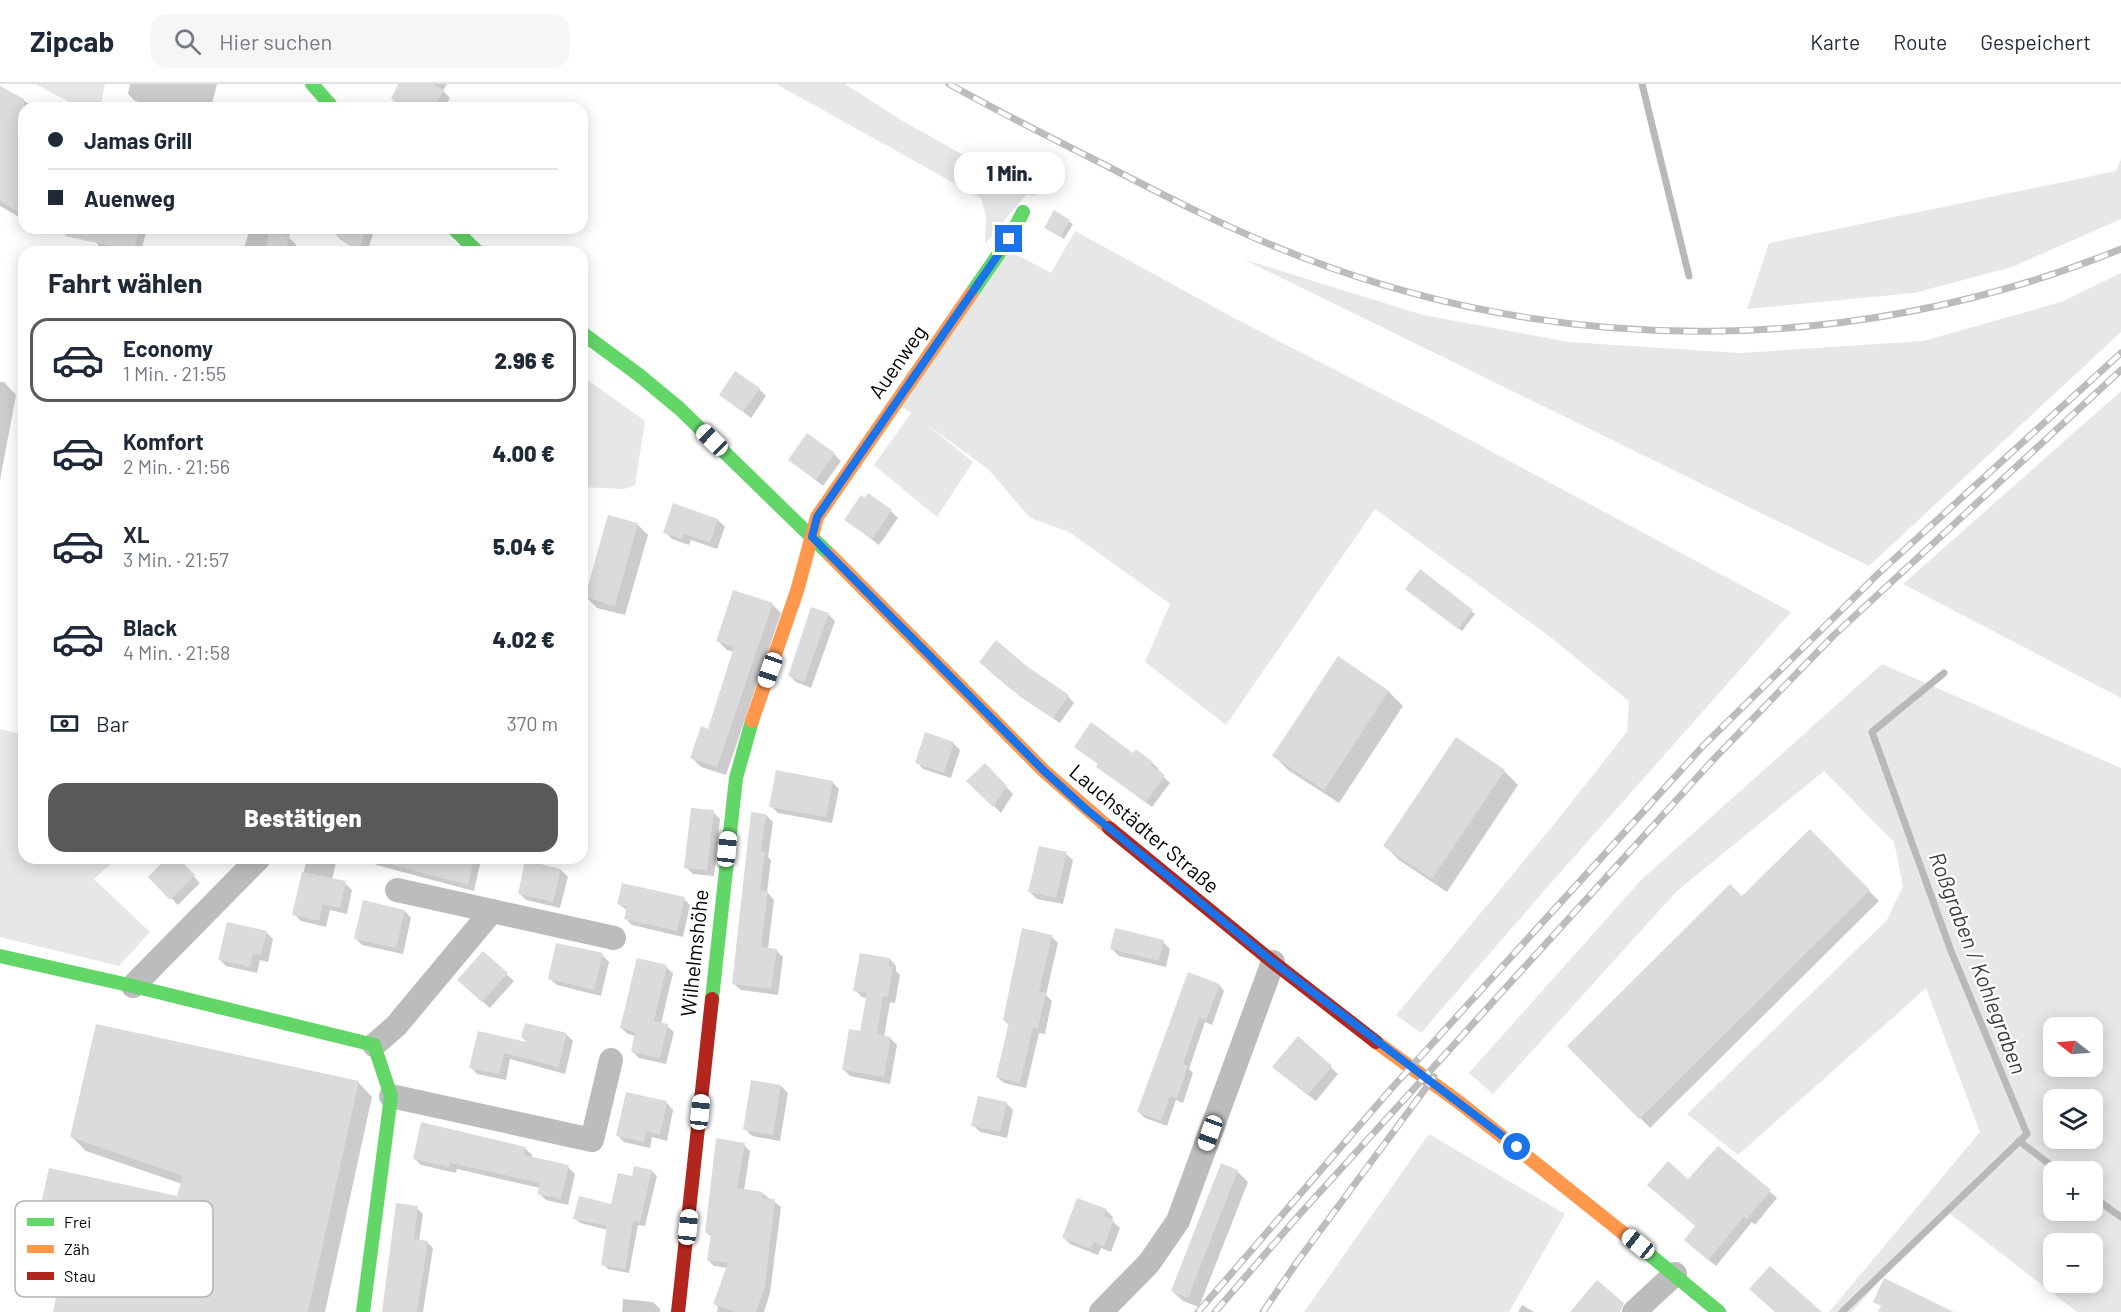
<!DOCTYPE html>
<html lang="de">
<meta charset="utf-8">
<style>
body{margin:0;font-family:Barlow,sans-serif;background:#f6f6f7;color:#1f2937;height:100vh;display:flex;flex-direction:column;font-size:22px;white-space:nowrap}
*{box-sizing:border-box;margin:0}
p{font-size:20px;color:#747a83}
.icon{flex:none;width:33px;height:33px;fill:none;stroke:currentColor;stroke-width:2;stroke-linecap:round;stroke-linejoin:round}
.map{position:relative;flex:1;overflow:hidden}
.drawer{position:absolute;left:18px;top:162px;width:570px;height:618px;display:flex;flex-direction:column;background:#fff;border-radius:18px;box-shadow:0 3px 15px #0003}
.drawer>*{flex:none}
.banner{position:absolute;left:18px;top:18px;width:570px;height:132px;border-radius:18px;box-shadow:0 3px 15px #0003;display:grid;align-content:center;height:132px;padding:0 30px;background:#fff}
.needle{width:39px;rotate:287deg}
.buttons{position:absolute;left:2043px;top:933px;display:grid;gap:12px}
.buttons a{display:grid;place-items:center;width:60px;height:60px;border-radius:12px;background:#fff;box-shadow:0 3px 15px #0003;font-size:30px}
.end{position:absolute;width:27px;height:27px;margin:-14px;border:8px solid #1a73e8;background:#fff;box-shadow:0 0 0 3px #fff}
.from{border-radius:50%}
.bubble{position:absolute;height:42px;border-radius:18px;background:#fff;box-shadow:0 3px 15px #0003;font-size:20px;font-weight:800;line-height:42px;text-align:center}
.car{position:absolute;width:18px;height:36px;margin:-18px -9px;border-radius:8px;box-shadow:0 0 4px 2px #0007;background:linear-gradient(#fff 24%,#345 0 40%,#fff 0 76%,#345 0 86%,#fff 0)}
.banner b{display:flex;align-items:center;gap:21px;height:57px;font-size:22px}
.banner b+b{border-top:2px solid #e0e1e3}
.banner i{width:15px;height:15px;background:#1f2937}
ul{padding:0;list-style:none}
li{display:flex;align-items:center;gap:18px;height:84px;margin:0 12px 9px;padding:0 18px;border:3px solid transparent;border-radius:18px}
li div{flex:1}
li b{display:block;font-size:22px}
li em{font-style:normal;font-weight:800}
li.current{border-color:#595959}
li>.icon{width:54px;height:54px;stroke-width:1.5}
h2{padding:0 30px;font-size:27px;line-height:72px}
.pay{display:flex;align-items:center;gap:15px;height:66px;padding:0 30px;font-size:22px}
.pay p{margin-inline-start:auto}
.cta{display:flex;gap:12px;margin-top:auto;padding:12px 30px}
.cta a{flex:1;height:69px;border-radius:18px;background:#595959;color:#fff;font-size:24px;font-weight:800;line-height:69px;text-align:center}
header{display:flex;align-items:center;gap:36px;box-sizing:border-box;height:84px;padding:0 30px;background:#fff;border-bottom:2px solid #e0e1e3}
header strong{font-size:28px}
nav{display:flex;gap:33px;margin-inline-start:auto;font-size:21px}
.search{width:420px;height:54px;background:#f6f6f7;display:flex;align-items:center;gap:15px;box-sizing:border-box;padding:0 21px;border-radius:18px;color:#747a83;font-size:22px}
.map>svg:first-child{display:block}
.green{fill:#e7e7e7;fill-rule:evenodd}
.shadow{fill:#0003}
.lines{fill:none;stroke-linecap:round;stroke-linejoin:round}
.stream{stroke:#b9b9b9;stroke-width:7}
.building{fill:#dbdbdb}
.street{stroke:#bcbcbc;stroke-width:24}
.fast{stroke:#63d668;stroke-width:14}
.slow{stroke:#ff974d;stroke-width:14}
.jam{stroke:#b3261e;stroke-width:14}
.rail-casing{stroke:#bcbcbc;stroke-width:7}
.rail{stroke:#fff;stroke-width:4.5;stroke-dasharray:14;stroke-linecap:butt}
.route{stroke:#1a73e8;stroke-width:8}
.labels{text-anchor:middle;stroke-width:4.5;stroke-linejoin:round;paint-order:stroke}
.street-label{font-size:21px;fill:#000;stroke:#fff}
.water-label{font-size:22px;font-style:italic;fill:#3c3c3c;stroke:#fff}
.key{fill:#fff;stroke:#b2b2b2;stroke-width:1.5}
.key-label{font-size:16px;fill:#000}
</style>
<header>
<strong>Zipcab</strong>
<div class="search"><svg class="icon" aria-label="search" viewBox="0 0 24 24"><circle cx="10" cy="10" r="6"/><path d="M15 15l6 6"/></svg>Hier suchen</div>
<nav><a>Karte</a><a>Route</a><a>Gespeichert</a></nav>
</header>
<div class="map">
<svg width="2121" height="1228" viewBox="0 0 2121 1228">
<rect width="100%" height="100%" fill="#fff"/>
<g class="green">
<path d="M35,0H105L100,24H81Z"/>
<path d="M776,0H845L901,36L1037,112L1026,111L985,160L986,133L981,114Z"/>
<path d="M2121,75V135L2012,183L1914,209L1747,225L1769,159L2116,87Z"/>
<path d="M1075,147L1236,235L1433,336L1791,528L1549,801L1421,949L1396,931L1551,744L1627,648L1629,617L1549,552L1375,425L1226,641L1145,578L1170,520L1069,448L1030,434L988,385L926,340L973,378L937,433L874,381L911,329L900,321L1008,166L1051,189Z"/>
<path d="M1243,175L1423,231L1569,258L1740,269L1923,257L2061,218L2121,189V248L1869,482Z"/>
<path d="M582,292L645,337L635,401L624,405L582,403Z"/>
<path d="M2121,307V614L1903,500Z"/>
<path d="M1882,580L2121,684V1228H2077L1949,1129L1882,1194L1852,1228H1829L1980,1048L1926,904L1738,1071L1687,1030L1887,836L1903,802L1894,758L1824,687L1677,807L1493,1010L1469,989L1641,796ZM2054,944H2092V982H2054ZM2054,1016H2092V1054H2054ZM2054,1088H2092V1126H2054ZM2054,1160H2092V1198H2054Z"/>
<path d="M0,645L24,651V774H117L94,795L150,848L119,882L0,853Z"/>
<path d="M1429,1050L1565,1130L1509,1228H1304Z"/>
</g>
<g class="shadow">
<path d="M130,0H217L211,24H168L135,17L128,10Z"/>
<path d="M400,0H447L443,7L450,14L444,24H404L392,15Z"/>
<path d="M0,4L37,24H24V136L0,122Z"/>
<path d="M1054,128L1073,140L1064,155L1049,146Z"/>
<path d="M98,144H147L141,168H100L101,164L95,157Z"/>
<path d="M250,144H291L289,154L296,160L294,168H243Z"/>
<path d="M334,144H370L374,147L368,165L379,168H360L340,155L333,147Z"/>
<path d="M0,298H4L16,311L0,396Z"/>
<path d="M759,305L766,312L751,334L721,311Z"/>
<path d="M834,370L841,377L823,402L790,376Z"/>
<path d="M674,421L718,436L725,443L717,465L691,456L689,461L672,455L665,448Z"/>
<path d="M891,427L898,434L879,461L846,436Z"/>
<path d="M637,440L648,451L625,531L597,524L586,513Z"/>
<path d="M1420,488L1475,530L1462,547L1410,508Z"/>
<path d="M772,520L781,529L726,691L701,683L692,674L709,647L734,568L727,566L718,557Z"/>
<path d="M828,530L835,537L811,604L796,598L789,591Z"/>
<path d="M1338,574L1389,608L1403,622L1339,719L1288,686L1274,672Z"/>
<path d="M1027,584L1068,612L1074,619L1060,639L1021,613L987,585Z"/>
<path d="M953,659L960,666L951,694L923,685L917,678Z"/>
<path d="M1076,663L1134,671L1152,679L1159,685L1157,687L1170,699L1152,723L1104,688L1099,681Z"/>
<path d="M985,681L1013,710L1001,729L968,697Z"/>
<path d="M1504,687L1518,701L1447,808L1399,776L1385,762Z"/>
<path d="M832,698L839,705L832,739L778,729L771,722Z"/>
<path d="M713,728L720,735L714,792L693,790L686,783Z"/>
<path d="M766,731L773,738L768,773L771,776L767,808L774,816L768,865L776,866L783,873L778,911L741,906L734,900Z"/>
<path d="M1810,747L1879,817L1650,1044L1569,962L1742,814Z"/>
<path d="M1066,770L1073,776L1063,820L1037,815L1030,808Z"/>
<path d="M169,774H176L200,799L178,821L150,793Z"/>
<path d="M307,774H337L332,796L345,799L352,806L347,830L330,826L326,843L301,837L294,830Z"/>
<path d="M370,774H479L481,776L474,807L376,781Z"/>
<path d="M561,786L568,793L560,824L526,816L519,809Z"/>
<path d="M684,815L690,821L683,853L632,841L626,835L628,827L619,820Z"/>
<path d="M405,827L411,834L403,870L362,861L355,854Z"/>
<path d="M266,848L273,855L268,878L260,876L257,889L226,882L219,875Z"/>
<path d="M1051,852L1058,859L1046,911L1052,917L1045,950L1039,949L1026,1004L1004,999L997,993L1009,941L1004,936Z"/>
<path d="M1163,858L1170,865L1166,883L1119,872L1112,865Z"/>
<path d="M483,870L514,897L490,924L466,903Z"/>
<path d="M602,871L609,878L601,912L557,901L550,895Z"/>
<path d="M890,875L896,882V887L900,891L895,919L890,918L884,953L890,954L897,961L890,1000L850,992L843,985L861,948L867,914L862,913L855,906Z"/>
<path d="M666,883L673,889L661,940L667,942L674,948L666,980L639,974L632,967L636,952L628,950L621,944Z"/>
<path d="M1219,901L1224,907L1212,941L1205,938L1189,985L1193,989L1183,1019L1176,1016L1167,1042L1145,1034L1139,1028Z"/>
<path d="M479,949L531,960L566,950L573,957L565,990L510,975L506,996L477,990L471,983Z"/>
<path d="M1298,954L1338,990L1316,1017L1281,990Z"/>
<path d="M358,998L372,1013L325,1228H55L63,1188L46,1184L32,1170L179,1113L182,1100L86,1067L72,1053Z"/>
<path d="M781,1002L788,1009L780,1057L752,1052L745,1045Z"/>
<path d="M667,1019L673,1026L667,1057L652,1053L650,1064L624,1058L617,1051Z"/>
<path d="M1006,1019L1013,1026L1007,1054L980,1048L973,1041Z"/>
<path d="M744,1061L750,1067L744,1107L762,1109L781,1123L770,1209L764,1228H717L718,1223L715,1220L728,1184L714,1182L708,1176L712,1153L707,1149Z"/>
<path d="M525,1064L532,1071V1075L568,1083L575,1090L568,1121L546,1116L539,1109L540,1104L457,1085L456,1089L421,1081L414,1074Z"/>
<path d="M1718,1064L1777,1114L1755,1141L1752,1138L1716,1182L1693,1163L1697,1142L1689,1097Z"/>
<path d="M652,1087L657,1092L645,1142L638,1141L629,1189L608,1185L603,1180L608,1146L580,1139L575,1134L612,1121L633,1093Z"/>
<path d="M1237,1087L1248,1098L1199,1223L1183,1217L1172,1207Z"/>
<path d="M417,1124L423,1130L419,1157L427,1158L433,1164L423,1228H384Z"/>
<path d="M1106,1126L1113,1133L1112,1137L1120,1144L1111,1168L1101,1164L1098,1171L1070,1160L1063,1153Z"/>
<path d="M623,1215L653,1218L660,1225V1228H622Z"/>
<path d="M1522,1221L1534,1228H1518Z"/>
</g>
<g class="lines">
<g class="stream">
<path d="M1642,0L1689,192"/>
<path d="M2019,1057L2060,1088"/>
<path d="M2092,1112L2121,1133"/>
<path d="M1842,1228L2027,1050L1951,867L1872,648L1944,589"/>
</g>
</g>
<g class="building">
<path d="M398,0H433L444,6L434,24H408L391,15Z"/>
<path d="M0,2L24,15V118L18,128L0,117Z"/>
<path d="M1054,126L1070,136L1061,153L1044,144Z"/>
<path d="M66,144H139L134,167L65,152Z"/>
<path d="M326,144H366L359,167Z"/>
<path d="M270,147L289,152L286,168H265Z"/>
<path d="M735,287L760,304L743,328L719,311Z"/>
<path d="M807,349L835,369L816,396L788,376Z"/>
<path d="M868,409L892,426L872,455L844,436L861,411L865,414Z"/>
<path d="M673,419L718,435L710,459L684,450L682,455L663,449Z"/>
<path d="M608,431L638,439L615,522L585,513Z"/>
<path d="M1420,485L1473,526L1458,545L1405,505Z"/>
<path d="M733,506L773,519L717,683L690,674L701,642L708,645L734,563L716,557Z"/>
<path d="M811,523L829,529L804,598L788,592Z"/>
<path d="M996,556L1028,583L1069,611L1053,634L1012,606L979,578Z"/>
<path d="M1338,572L1389,607L1324,706L1272,672Z"/>
<path d="M1091,638L1133,669L1136,665L1153,678L1151,681L1165,691L1146,718L1096,683L1098,680L1074,663Z"/>
<path d="M925,648L954,658L944,689L915,679Z"/>
<path d="M1456,653L1505,686L1432,795L1383,762Z"/>
<path d="M985,679L1007,702L993,723L966,697Z"/>
<path d="M776,686L833,697L826,733L769,723Z"/>
<path d="M691,724L714,726L707,786L684,784Z"/>
<path d="M751,728L766,730L761,767L765,768L760,806L768,807L761,863L777,865L771,905L732,900Z"/>
<path d="M1810,745L1870,806L1639,1035L1567,962L1730,800L1742,812Z"/>
<path d="M1039,762L1067,768L1056,814L1028,808Z"/>
<path d="M167,774H178L195,791L170,816L148,793Z"/>
<path d="M393,774H474L468,801L393,781Z"/>
<path d="M525,776L561,785L553,818L518,810Z"/>
<path d="M302,788L346,797L340,824L323,820L319,837L292,831Z"/>
<path d="M622,799L685,813L677,847L624,835L627,823L617,820Z"/>
<path d="M363,816L405,826L396,864L354,855Z"/>
<path d="M227,838L267,847L261,871L253,870L250,883L218,876Z"/>
<path d="M1022,844L1052,851L1039,908L1046,909L1038,944L1033,943L1020,999L996,993L1009,938L1003,936Z"/>
<path d="M1115,844L1164,856L1159,877L1110,865Z"/>
<path d="M556,859L603,869L594,906L548,895Z"/>
<path d="M483,867L508,889L482,918L457,896Z"/>
<path d="M860,869L890,874L889,882L893,883L888,913L883,912L877,950L891,953L884,993L842,986L849,945L860,947L867,909L853,907Z"/>
<path d="M637,874L667,881L654,937L668,940L660,974L631,968L635,948L620,944Z"/>
<path d="M1188,888L1220,900L1206,936L1199,933L1183,980L1188,982L1177,1014L1170,1012L1161,1037L1137,1028Z"/>
<path d="M525,939L567,949L558,985L554,982L504,969L499,990L469,984L478,947L527,958L521,953Z"/>
<path d="M96,940L359,997L308,1228H53L64,1178L30,1170L49,1084L177,1112L183,1092L70,1053Z"/>
<path d="M1298,952L1332,982L1308,1011L1272,983Z"/>
<path d="M751,996L781,1001L773,1051L743,1046Z"/>
<path d="M626,1008L667,1017L660,1051L646,1047L644,1058L616,1052Z"/>
<path d="M978,1012L1007,1018L1000,1048L971,1042Z"/>
<path d="M421,1038L526,1063L524,1071L569,1081L561,1115L537,1110L540,1099L450,1079L449,1083L413,1075Z"/>
<path d="M716,1054L745,1059L737,1104L763,1108L762,1114L775,1115L765,1202L756,1228H736L713,1220L728,1179L707,1176L711,1150L705,1149Z"/>
<path d="M1718,1062L1771,1106L1747,1135L1744,1133L1708,1176L1684,1156L1695,1142L1647,1101L1668,1077L1688,1095Z"/>
<path d="M1221,1079L1238,1086L1188,1214L1171,1207Z"/>
<path d="M634,1082L652,1086L640,1138L633,1137L625,1185L601,1181L607,1142L573,1135L579,1112L611,1120L618,1089L632,1092Z"/>
<path d="M1077,1114L1107,1125L1104,1132L1114,1136L1104,1162L1094,1158L1091,1165L1062,1154Z"/>
<path d="M396,1119L418,1122L414,1155L428,1157L417,1228H382Z"/>
<path d="M1770,1182L1822,1228H1775L1749,1205Z"/>
<path d="M1884,1194L1954,1228H1878L1881,1222L1873,1218Z"/>
<path d="M1597,1196L1624,1219L1620,1228H1570Z"/>
</g>
<g class="lines">
<g class="street">
<path d="M397,806L614,854"/>
<path d="M133,902L259,774"/>
<path d="M374,961L396,942L492,827"/>
<path d="M391,1012L592,1056L611,976"/>
<path d="M1101,1228L1149,1179L1178,1137L1273,878"/>
<path d="M1634,1228L1675,1190"/>
</g>
<g class="fast">
<path d="M312,0L333,24"/>
<path d="M453,144L478,168"/>
<path d="M971,210L1009,155L1023,128"/>
<path d="M582,249L639,291L680,325L830,471"/>
<path d="M0,872L133,902L374,961L391,1012L363,1228"/>
<path d="M712,915L736,694L752,637"/>
<path d="M1633,1157L1719,1228"/>
</g>
<g class="slow">
<path d="M830,471L1044,687L1109,744"/>
<path d="M752,637L797,507L817,433L971,210"/>
<path d="M1376,958L1460,1019L1633,1157"/>
</g>
<g class="jam">
<path d="M1109,744L1273,878L1376,958"/>
<path d="M678,1228L712,915"/>
</g>
<defs>
<g id="rail">
<path d="M949,0C999,28 1051,54 1103,80C1167,113 1231,146 1299,172C1565,275 1857,272 2121,165"/>
<path d="M1198,1228L1391,1005L1703,662L1880,488L2121,269"/>
<path d="M1215,1228L1299,1131L1713,676L1833,552L2121,286"/>
<path d="M1263,1228L1297,1178L1434,993"/>
</g>
</defs>
<use href="#rail" class="rail-casing"/>
<use href="#rail" class="rail"/>
</g>
<g class="lines">
<path class="route" d="M1009,155L817,433L812,453L1044,687L1087,726L1273,878L1517,1063"/>
</g>
<g class="labels">
<g class="street-label">
<text transform="translate(898 278) rotate(-55)" y="7">Auenweg</text>
<text transform="translate(1144 745) rotate(40)" y="7">Lauchstädter Straße</text>
<text transform="translate(695 869) rotate(-84)" y="7">Wilhelmshöhe</text>
</g>
<g class="water-label">
<text transform="translate(1978 879) rotate(69)" y="8">Roßgraben / Kohlegraben</text>
</g>
</g>
<rect x="15" y="1117" width="198" height="96" rx="9" class="key"/>
<rect x="27" y="1134" width="27" height="8" fill="#63d668"/>
<rect x="27" y="1161" width="27" height="8" fill="#ff974d"/>
<rect x="27" y="1188" width="27" height="8" fill="#b3261e"/>
<g class="key-label">
<text x="64" y="1144">Frei</text>
<text x="64" y="1171">Zäh</text>
<text x="64" y="1198">Stau</text>
</g>
</svg>
<div class="buttons">
<a><svg class="needle" viewBox="-14 -14 28 28"><path d="M0-13l5 13h-10z" fill="#e53935"/><path d="M0 13l5-13h-10z" fill="#747a83"/></svg></a>
<a><svg class="icon" aria-label="layers" viewBox="0 0 24 24"><path d="M12 4l9 5-9 5-9-5zM3 14l9 5 9-5"/></svg></a>
<a>+</a>
<a>−</a>
</div>
<i class="end from" style="left:1517px;top:1063px"></i>
<i class="end" style="left:1009px;top:155px"></i>
<div class="bubble" style="left:954px;top:68px;width:111px">1 Min.</div>
<i class="car" style="left:712px;top:356px;rotate:314deg"></i>
<i class="car" style="left:770px;top:586px;rotate:199deg"></i>
<i class="car" style="left:727px;top:765px;rotate:6deg"></i>
<i class="car" style="left:700px;top:1028px;rotate:6deg"></i>
<i class="car" style="left:1210px;top:1049px;rotate:200deg"></i>
<i class="car" style="left:688px;top:1143px;rotate:6deg"></i>
<i class="car" style="left:1638px;top:1160px;rotate:309deg"></i>
<div class="banner">
<b><i class="from"></i>Jamas Grill</b>
<b><i></i>Auenweg</b>
</div>
<section class="drawer">
<h2>Fahrt wählen</h2>
<ul>
<li class="current"><svg class="icon" aria-label="car" viewBox="0 0 24 24"><path d="M5 17H2v-5l4-1 3-4h7l3 4 3 1v5h-3M9 17h6M6 11h13"/><circle cx="7" cy="17" r="2"/><circle cx="17" cy="17" r="2"/></svg><div><b>Economy</b><p>1 Min. · 21:55</p></div><em>2.96 €</em></li>
<li><svg class="icon" aria-label="car" viewBox="0 0 24 24"><path d="M5 17H2v-5l4-1 3-4h7l3 4 3 1v5h-3M9 17h6M6 11h13"/><circle cx="7" cy="17" r="2"/><circle cx="17" cy="17" r="2"/></svg><div><b>Komfort</b><p>2 Min. · 21:56</p></div><em>4.00 €</em></li>
<li><svg class="icon" aria-label="car" viewBox="0 0 24 24"><path d="M5 17H2v-5l4-1 3-4h7l3 4 3 1v5h-3M9 17h6M6 11h13"/><circle cx="7" cy="17" r="2"/><circle cx="17" cy="17" r="2"/></svg><div><b>XL</b><p>3 Min. · 21:57</p></div><em>5.04 €</em></li>
<li><svg class="icon" aria-label="car" viewBox="0 0 24 24"><path d="M5 17H2v-5l4-1 3-4h7l3 4 3 1v5h-3M9 17h6M6 11h13"/><circle cx="7" cy="17" r="2"/><circle cx="17" cy="17" r="2"/></svg><div><b>Black</b><p>4 Min. · 21:58</p></div><em>4.02 €</em></li>
</ul>
<div class="pay"><svg class="icon" aria-label="cash" viewBox="0 0 24 24"><path d="M3 7h18v10H3z"/><circle cx="12" cy="12" r="2"/></svg>Bar<p>370 m</p></div>
<div class="cta"><a>Bestätigen</a></div>
</section>
</div>
